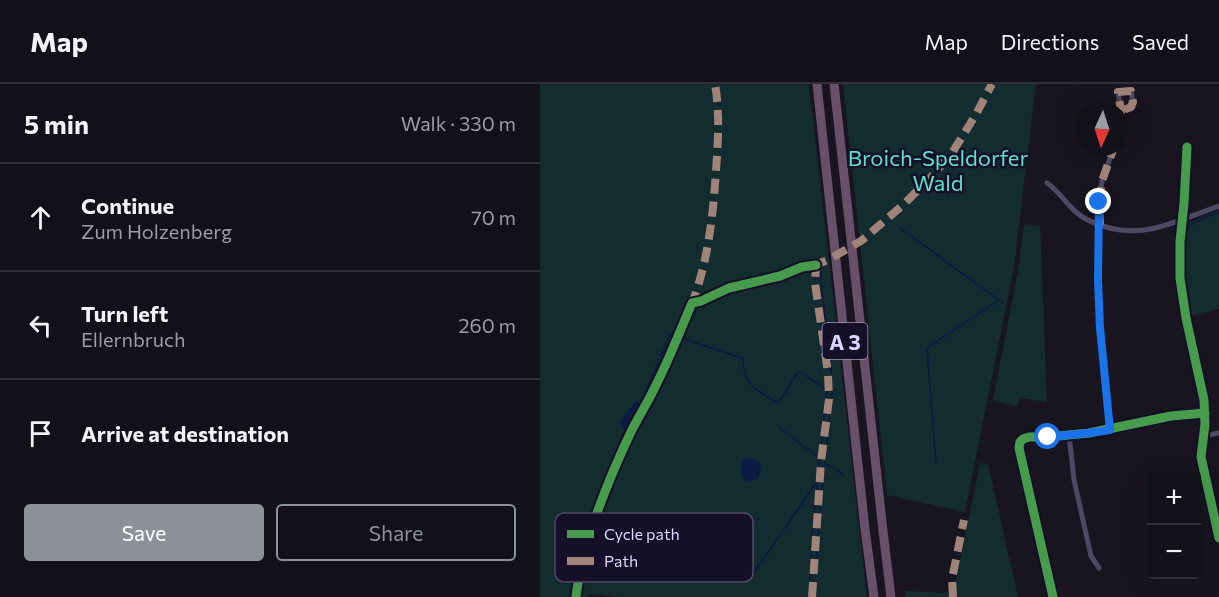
<!DOCTYPE html>
<meta charset="utf-8">
<style>
:root{--surface:#121019;--page:#1f1e26;--text:#f1f3f6;--muted:#9c9da2;--line:#313038;--accent:#8c9099}
body{margin:0;font-family:Commissioner,sans-serif;background:var(--page);color:var(--text)}
.controls{position:absolute;right:18px;bottom:18px;display:grid;overflow:hidden;border-radius:6px;box-shadow:0 6px 24px #0002}
.controls button{width:54px;height:54px;display:grid;place-items:center;padding:0;border:0;border-bottom:2px solid var(--line);background:var(--surface);color:var(--text);font:30px sans-serif}
.compass{position:absolute;left:535px;top:18px;width:54px;height:54px;border-radius:50%;background:var(--surface);box-shadow:0 6px 24px #0002;rotate:183deg}
.stop{position:absolute;width:18px;height:18px;margin:-14px;border:4px solid #1a73e8;border-radius:50%;background:#fff}
.stop.end{background:#1a73e8;border-color:#fff;box-shadow:0 2px 6px #0008}
.list{margin:0;padding:0;list-style:none}
h2{display:flex;justify-content:space-between;align-items:center;height:78px;margin:0;padding:0 24px;font-size:26px}
h2 small{font-size:20px;font-weight:400;color:var(--muted)}
.list li{display:grid;grid-template-columns:39px 1fr auto;gap:18px;align-items:center;box-sizing:border-box;height:108px;padding:0 24px;border-top:2px solid var(--line)}
.list b{display:block;font-size:22px;white-space:nowrap}
.list p{margin:0;font-size:20px;white-space:nowrap;color:var(--muted)}
.list em{font-size:20px;font-style:normal;color:var(--muted)}
.actions{display:flex;gap:12px;padding:18px 24px}
.actions a{flex:1;padding:14px 0;border:2px solid var(--accent);border-radius:6px;text-align:center;font-size:21px;color:var(--accent)}
.actions .main{background:var(--accent);color:#fff}
.icon{flex:none;width:33px;height:33px;fill:none;stroke:currentColor;stroke-width:2;stroke-linecap:round;stroke-linejoin:round}
.map{position:relative;flex:none;width:679px;height:513px;overflow:hidden}
header{display:flex;align-items:center;gap:36px;box-sizing:border-box;height:84px;padding:0 30px;background:var(--surface);border-bottom:2px solid var(--line)}
header strong{font-size:28px}
nav{display:flex;gap:33px;margin-inline-start:auto;font-size:21px}
main{display:flex}
aside{flex:1;background:var(--surface)}
.map>svg:first-child{display:block}
.green{fill:#132c2f}
.water{fill:#0b1a42}
.lines{fill:none;stroke-linecap:round;stroke-linejoin:round}
.stream{stroke:#0b1a42;stroke-width:1.5}
.street{stroke:#4d4962;stroke-width:5}
.highway{stroke:#675068;stroke-width:9}
.quiet{stroke:#a18479;stroke-width:8;stroke-dasharray:15 8;stroke-linecap:butt}
.cycleway-casing{stroke:#150f27;stroke-width:13}
.cycleway{stroke:#469c4c;stroke-width:9}
.route{stroke:#1a73e8;stroke-width:8}
.labels{text-anchor:middle;dominant-baseline:central;stroke-width:5;stroke-linejoin:round;paint-order:stroke}
.shield{fill:#150f27;stroke:#a19abe;stroke-width:1.5}
.shield-label{font-size:21px;font-weight:bold;fill:#ddd5ff}
.park-label{font-size:22px;fill:#5ee1cb;stroke:#150f27}
.key{fill:#150f27;stroke:#514a68;stroke-width:1.5}
.key-label{font-size:16px;fill:#ddd5ff}
</style>
<header>
<strong>Map</strong>
<nav><a>Map</a><a>Directions</a><a>Saved</a></nav>
</header>
<main>
<aside>
<h2>5 min<small>Walk · 330 m</small></h2>
<ul class="list">
<li><svg class="icon" aria-label="ahead" viewBox="0 0 24 24"><path d="M12 20V5M6 11l6-6 6 6"/></svg><div><b>Continue</b><p>Zum Holzenberg</p></div><em>70 m</em></li>
<li><svg class="icon" aria-label="left" viewBox="0 0 24 24"><path d="M17 20v-9H6M10 6l-5 5 5 5"/></svg><div><b>Turn left</b><p>Ellernbruch</p></div><em>260 m</em></li>
<li><svg class="icon" aria-label="arrive" viewBox="0 0 24 24"><path d="M6 21V4h12l-3 4 3 4H6"/></svg><div><b>Arrive at destination</b></div></li>
</ul>
<div class="actions"><a class="main">Save</a><a>Share</a></div>
</aside>
<div class="map">
<svg width="679" height="513" viewBox="0 0 679 513">
<rect width="100%" height="100%" fill="#181521"/>
<path class="green" d="M0,0h269l58,513h-247l-31,-3 -1,3h-48z
M303,0h193l-22,183 -49,245 -78,-17z
M679,126v99l-29,7 -5,-38v-53l21,-10z
M484,140l16,2 7,176 -28,-4 -1,9 -25,-7 26,-134z
M440,379l8,1 30,133h-62v-16z
M365,507l43,2 2,1v3h-46l2,-3z"/>
<path class="water" d="M96,317l4,3 -14,31 -6,-14z
M205,374l14,3 2,7 -3,12 -12,1c-7,-7 -6,-15 -1,-23z"/>
<g class="lines">
<path class="stream" d="M647,143l14,-8 18,-7
M360,144l103,75
M144,255l58,19 4,19 9,12 23,14 21,-32 28,19 -14,130 -4,77
M239,343l40,31
M86,351l24,-53 20,-48 6,2
M285,379l19,12
M396,380l-9,-116 72,-48
M103,486l110,4 63,-91
M276,489l3,-54 13,-125v-13l-12,-110"/>
<path class="street" d="M580,32l1,-5 -3,-19 13,-1 2,11 -2,5 -10,4
M647,63l-3,56 -4,39v36l6,40 18,82 1,24 -4,33 18,81
M507,99c12,8 19,21 30,30 8,7 19,11 29,14 42,12 74,-8 113,-21
M570,346l-10,-102 -1,-48v-78l3,-21 12,-34
M529,351l5,45 17,76 8,12
M663,352l16,-3
M513,513l-34,-149 1,-6 3,-3 6,-2h19l41,-4 82,-17 34,-3"/>
<path class="highway" d="M277,0l48,445 9,68
M294,0l49,447 8,66"/>
<path class="quiet" d="M580,32l1,-5 -3,-19 13,-1 2,11 -2,5 -10,4
M560,141l-1,-23 3,-21 12,-34
M272,182l16,-6 33,-19 42,-36 29,-29 20,-23 23,-37 17,-32
M151,222c17,-43 22,-90 25,-135 2,-29 4,-58 -1,-87
M272,513l9,-135 8,-63 -1,-26 -13,-90 1,-18
M413,513l-1,-18 12,-59"/>
<defs>
<path id="cycleway" d="M647,63l-3,56 -4,39v36l6,40 18,82 1,24 -4,33 18,81
M36,513c6,-52 31,-114 53,-161 8,-17 18,-32 26,-49 14,-27 25,-56 37,-84l9,-2 28,-13 51,-12 22,-9 14,-2
M513,513l-34,-149 1,-6 3,-3 6,-2h19l41,-4 82,-17 34,-3"/>
</defs>
<use href="#cycleway" class="cycleway-casing"/>
<use href="#cycleway" class="cycleway"/>
</g>
<g class="lines">
<path class="route" d="M508,353l41,-4 21,-3 -10,-102 -2,-48 1,-78"/>
</g>
<g class="labels">
<rect class="shield" x="282.5" y="239" width="45" height="36" rx="4.5"/>
<g class="shield-label">
<text x="305" y="257">A 3</text>
</g>
<g class="park-label">
<text x="398" y="73">Broich-Speldorfer<tspan x="398" dy="25">Wald</tspan></text>
</g>
</g>
<rect x="15" y="429" width="198" height="69" rx="9" class="key"/>
<rect x="27" y="446" width="27" height="8" fill="#469c4c"/>
<rect x="27" y="473" width="27" height="8" fill="#a18479"/>
<g class="key-label">
<text x="64" y="456">Cycle path</text>
<text x="64" y="483">Path</text>
</g>
</svg>
<div class="controls">
<button>+</button>
<button>−</button>
</div>
<svg class="compass" viewBox="-18 -18 36 36"><path d="M0-13l5 13h-10z" fill="#e53935"/><path d="M0 13l5-13h-10z" fill="#9c9da2"/></svg>
<div class="stop" style="left:508px;top:353px"></div>
<div class="stop end" style="left:559px;top:118px"></div>
</div>
</main>
